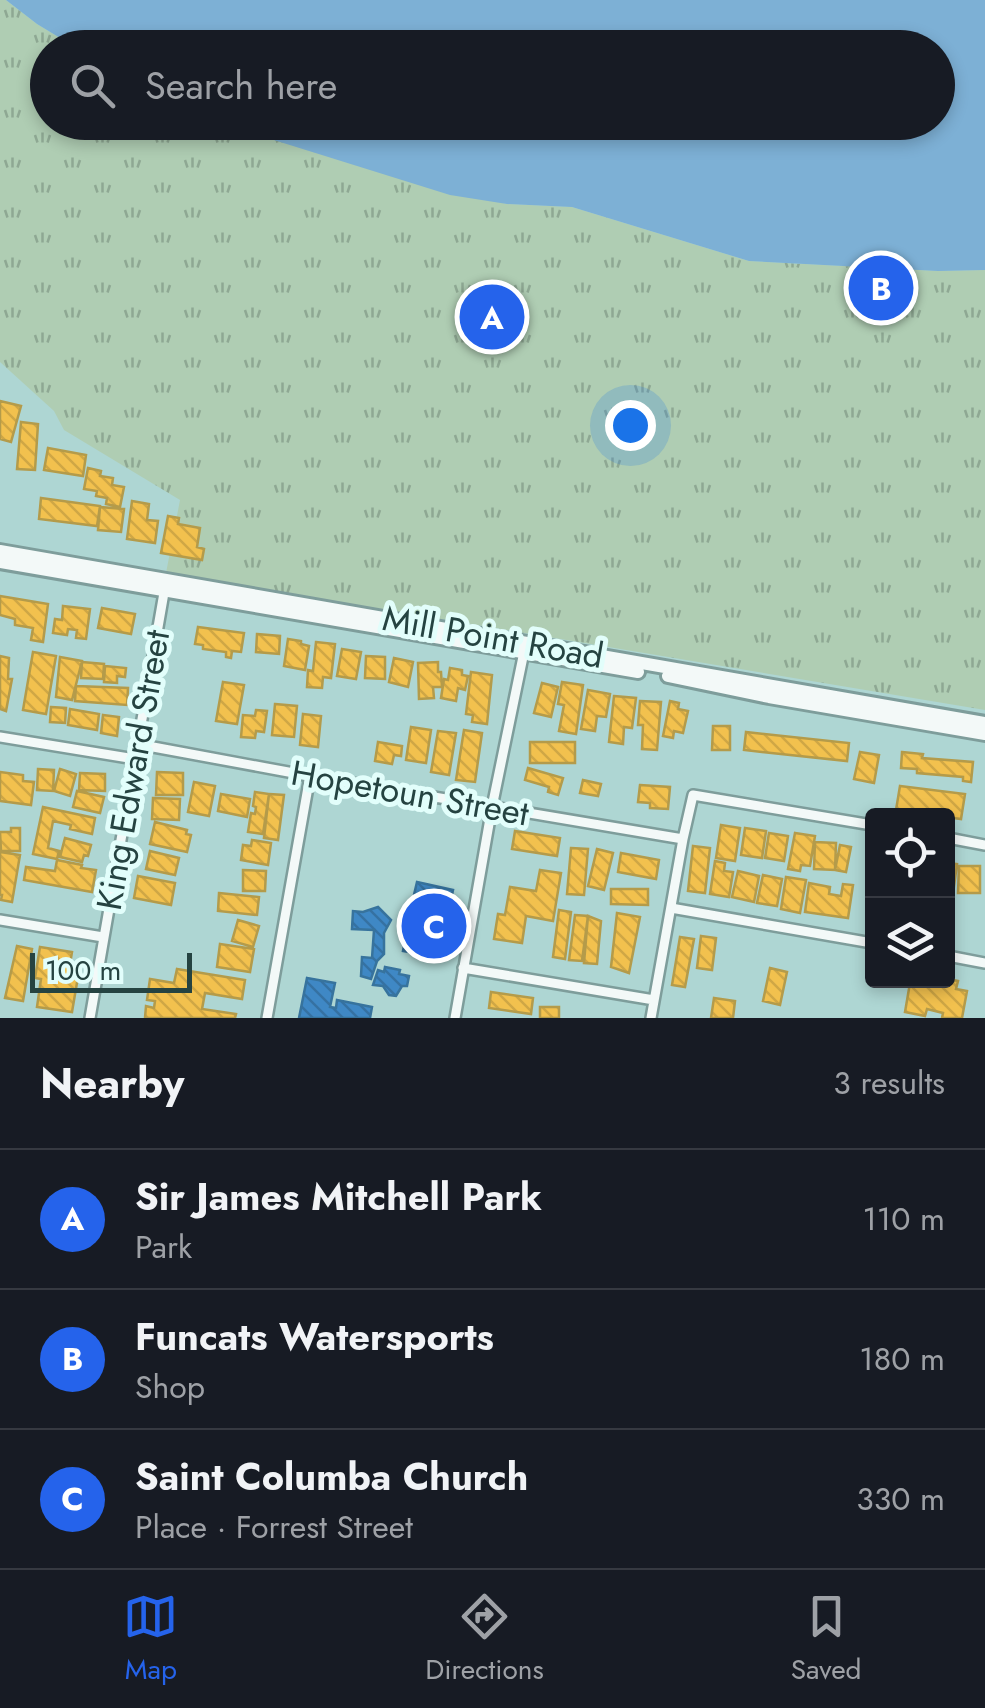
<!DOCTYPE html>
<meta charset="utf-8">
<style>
:root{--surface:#171b24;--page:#20242c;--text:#f1f3f6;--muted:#9ea1a6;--line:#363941;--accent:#2563eb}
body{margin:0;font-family:Jost,sans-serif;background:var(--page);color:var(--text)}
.controls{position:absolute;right:30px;bottom:30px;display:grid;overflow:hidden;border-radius:10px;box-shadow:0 5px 15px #0003}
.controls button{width:90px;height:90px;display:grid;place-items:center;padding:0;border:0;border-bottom:2px solid var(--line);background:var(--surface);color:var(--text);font:50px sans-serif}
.scale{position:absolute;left:30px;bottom:25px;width:162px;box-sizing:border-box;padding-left:10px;border:5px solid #254341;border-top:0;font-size:28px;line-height:35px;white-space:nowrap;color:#254341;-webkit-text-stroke:8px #e2fefb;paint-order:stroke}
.you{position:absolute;left:630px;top:425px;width:35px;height:35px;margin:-25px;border:8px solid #fff;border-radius:50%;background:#1a73e8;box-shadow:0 0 0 15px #1a73e833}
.badge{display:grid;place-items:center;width:65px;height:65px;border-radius:50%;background:var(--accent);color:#fff;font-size:32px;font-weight:700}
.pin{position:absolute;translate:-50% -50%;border:5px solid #fff;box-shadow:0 2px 10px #0006}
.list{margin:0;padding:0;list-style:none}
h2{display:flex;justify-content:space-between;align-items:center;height:130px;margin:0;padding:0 40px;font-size:42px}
h2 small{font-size:32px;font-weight:400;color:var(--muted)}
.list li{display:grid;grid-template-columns:65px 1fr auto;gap:30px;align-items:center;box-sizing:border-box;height:140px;padding:0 40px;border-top:2px solid var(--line)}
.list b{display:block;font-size:38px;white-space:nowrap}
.list p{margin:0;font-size:32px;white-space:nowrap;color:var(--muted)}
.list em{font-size:32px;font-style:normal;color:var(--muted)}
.icon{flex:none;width:55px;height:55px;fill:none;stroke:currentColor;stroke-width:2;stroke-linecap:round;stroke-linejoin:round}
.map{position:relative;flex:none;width:985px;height:1018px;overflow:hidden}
.search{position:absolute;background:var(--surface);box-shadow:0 5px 15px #0003;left:30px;right:30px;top:30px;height:110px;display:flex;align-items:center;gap:25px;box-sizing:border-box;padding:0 35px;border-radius:55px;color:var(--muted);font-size:38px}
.sheet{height:550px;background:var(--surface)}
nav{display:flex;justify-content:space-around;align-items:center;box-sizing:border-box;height:140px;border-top:2px solid var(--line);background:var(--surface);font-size:28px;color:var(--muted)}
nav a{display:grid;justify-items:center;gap:5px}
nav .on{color:var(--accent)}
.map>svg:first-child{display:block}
.park{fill:url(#park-tufts)}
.water{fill:#7db0d5}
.homes{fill:url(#homes-back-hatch);stroke:#b49b4a;stroke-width:2.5}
.schools{fill:url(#schools-back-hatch);stroke:#37739d;stroke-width:2.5}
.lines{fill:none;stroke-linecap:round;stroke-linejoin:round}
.minor-casing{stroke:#7e9d9b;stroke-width:14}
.secondary-casing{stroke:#7e9d9b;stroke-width:18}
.minor{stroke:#f3f9f8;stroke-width:9}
.secondary{stroke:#f3f9f8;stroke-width:12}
.labels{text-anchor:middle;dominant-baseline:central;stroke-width:10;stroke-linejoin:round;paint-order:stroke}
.street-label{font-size:35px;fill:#254341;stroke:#e2fefb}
</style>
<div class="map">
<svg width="985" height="1018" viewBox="0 0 985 1018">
<defs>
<pattern id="park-tufts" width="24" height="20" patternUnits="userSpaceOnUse" patternTransform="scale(2.5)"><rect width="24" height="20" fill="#afcdb3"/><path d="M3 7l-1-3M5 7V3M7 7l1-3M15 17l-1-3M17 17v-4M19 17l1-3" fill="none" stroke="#8ea893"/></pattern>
<pattern id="homes-back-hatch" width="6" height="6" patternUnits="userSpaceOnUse" patternTransform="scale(2.5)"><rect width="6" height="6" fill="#f2c14e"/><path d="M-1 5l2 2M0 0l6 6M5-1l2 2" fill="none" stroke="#cfa745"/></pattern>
<pattern id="schools-back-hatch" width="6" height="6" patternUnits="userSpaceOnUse" patternTransform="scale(2.5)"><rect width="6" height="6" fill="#3f88c5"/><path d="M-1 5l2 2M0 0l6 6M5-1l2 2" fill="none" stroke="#3571a2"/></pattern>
</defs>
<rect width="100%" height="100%" fill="#aed6d3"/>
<path class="park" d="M0,0h6l31,24 38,23 -27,1v74l182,1 31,13 246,68 65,3 177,54 189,10 47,-1v440l-819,-137 14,-73 -116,-70 -10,-19 -54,-49z"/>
<path class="water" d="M6,0h979v270l-47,1 -189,-10 -177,-54 -65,-3 -57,-9 -189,-59 -31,-13 708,-1v-74l-863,-1 -38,-23z"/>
<path class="homes" d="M0,401l21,5 -10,36 -11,-3z
M21,422l17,2 -3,46 -18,-1z
M48,448l38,7 -3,21 -39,-6z
M88,468l13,3 -1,5 13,2 -1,7 12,2 -4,20 -14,-3 1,-6 -11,-2 1,-5 -13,-2z
M41,498l59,8 -3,20 -58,-7z
M132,501l17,3 -2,16 11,1 -3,22 -28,-4z
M100,507l24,2 -3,23 -23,-2z
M168,516l11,2 -1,6 22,4 -3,19 7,2 -2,11 -41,-7z
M0,596l48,8 -5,38 -12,-2 2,-12 -18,-3v-6l-15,-4z
M63,606l27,3 -4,30 -10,-1 1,-8 -9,-1 -1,6 -14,-2 2,-14 7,1z
M102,608l33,6 -4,20 -33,-6z
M198,627l46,6 -3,19 -9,-1 -1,7 -5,-1v-5l-23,-3v-4l-8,-1z
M257,634l23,2 -1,18 -23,-2z
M288,639l13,2v3l8,2 -4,24 -21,-4z
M316,642l19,2 -4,34 -8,-1 -1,11 -15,-1 1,-17 5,1z
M342,649l19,3 -5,27 -19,-3z
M33,652l23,4 -10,58 -23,-4z
M0,656l9,2 -1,21h4l-6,32 -6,-2z
M366,656l19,1v22l-20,-1z
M60,657l22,4 -10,39 -16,-3z
M394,658l19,4 -5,25 -19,-5z
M82,662l22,2 -1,15 -22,-1z
M438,662v10h3l1,15h-9l1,11 -15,1 -1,-36z
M105,666l21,2 -1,9 -8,-1v7l-13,-1z
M450,668l12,2v5l6,1 -3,14 -7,-2 -2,13 -15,-3 3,-19 4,1z
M471,672l21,3 -5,49 -15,-2 1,-7 -7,-1z
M223,682l21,3 -7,39 -21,-3z
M562,682l21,3 -7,49 -17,-3 5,-26 -6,-1z
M542,683l16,4 -7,30 -17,-4z
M76,686l52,2 -1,17 -52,-4z
M588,690l22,4 -4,23 -9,-1 -2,15 -14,-2z
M614,696l22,2 -4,30 -8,-1 -1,17 -14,-2z
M640,701l21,1 -4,48 -15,-1 1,-24h-5z
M670,701l9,2 -1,6 10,2 -5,22 -9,-2 -1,7 -10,-2z
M275,704l22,2 -3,31 -22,-2z
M51,707l15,1 -1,15 -15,-1z
M70,709l29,5 -2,16 -29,-5z
M256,710l11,1 -3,21 -8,-1 -1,7 -14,-1 2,-22 12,1z
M303,714l18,2 -3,31 -18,-2z
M103,715l16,2 -2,19 -16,-3z
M713,726h17v24h-18z
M411,727l20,3 -5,33 -20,-3z
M464,730l18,3 -7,49 -19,-2z
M438,731l18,2 -7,42 -18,-3z
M746,732l103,11 -2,18 -103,-11z
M378,742l24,4 -1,10 -7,-1 -2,9 -17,-3z
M530,742h45v21h-45z
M860,752l19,3 -5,28 -20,-4z
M902,752l21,2 -1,4 51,4 -2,20 -8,-1v-4l-46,-4v-4l-16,-1z
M528,768l35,10 -5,17 -10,-3 1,-5 -24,-7z
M38,769l16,1 -1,21 -16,-1z
M60,769l16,5 -6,22 -16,-5z
M0,772l23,3v6l11,1 -3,23 -31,-4z
M157,772l26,1v22h-27z
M80,773l25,1v17l-26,-1z
M583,780l18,4 -3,12 -18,-3z
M194,782l21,4 -6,30 -21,-4z
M640,785l30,2 -2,22 -18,-1v-5l-12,-1z
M900,786l65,8 -4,25 -65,-9z
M77,791l27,6 -4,16 -27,-6z
M255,792l14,2 -6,40 -15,-2 3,-19 4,1 1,-7 -3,-1z
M221,794l29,5 -3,18 -29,-6z
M269,794l15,1 -6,45 -14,-2z
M153,798l27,1 -1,21 -27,-1z
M43,807l52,11 -3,16 -22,-5 1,-4 -18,-4 -5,27 11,3 -2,8 -24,-5z
M155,822l32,8 -1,4 5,1 -4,17 -37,-8z
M721,825l19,3 -5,33 -19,-3z
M11,828h9v23h-19l-1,-19h11z
M745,828l21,3 -4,27 -21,-3z
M515,831l45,7 -3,18 -45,-7z
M769,833l19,3 -4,25 -19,-3z
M795,833l20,3 -5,30 -9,-1 -1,6 -12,-2z
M65,838l26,7 -3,11 -4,-1 -2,7 -22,-5z
M252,840l19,3 -3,22 -27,-5 2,-15 8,1z
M815,842l21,1 -1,27 -21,-1z
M840,845l11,2 -5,25 -11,-2z
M693,846l17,2 -5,45 -17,-2z
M571,848l17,1 -4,46 -17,-1z
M597,849l16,4 -9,37 -16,-4z
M150,851l29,7 -4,17 -29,-6z
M0,852l20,3 -8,47 -11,-2 1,-5h-2z
M621,853l38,7 -3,19 -38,-7z
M57,860l25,5 -1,3 15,2 -4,22 -68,-12 2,-13 29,4z
M715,861l10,2 -1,8 9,1 -4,25 -19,-3z
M948,863l9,1 -5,37 -4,-1z
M959,866h21v27h-22z
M243,870l23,1 -1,20h-22z
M540,870l21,3 -8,48 -27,-5 -4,27 -28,-4 4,-25 7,1 5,-28 26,4z
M738,871l21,5 -5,26 -22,-5z
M763,875l19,4 -5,27 -20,-3z
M138,876l37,7 -4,22 -37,-7z
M786,877l20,3 -6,33 -19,-4z
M809,883l21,4 -1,7 12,2 2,-12 10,1 -5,33 -43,-6z
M611,889h37v16l-37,-1z
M219,893l40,4 -2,18 -39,-4z
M559,910l12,2 -6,47 -12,-2z
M617,913l23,4 -11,56 -18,-6z
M575,915l13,1 -6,45 -13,-1z
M588,916l13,5 -4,43 -13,-1z
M238,920l21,6 -6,21 -21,-6z
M701,936l15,2 -4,32 -15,-2z
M680,937l14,2 -9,48 -13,-2z
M220,944l34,5 -4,23 -33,-5z
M17,946l15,3 -9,52 -18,-3z
M40,947l32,5 -2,12 10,1 -8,47 -35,-5 4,-28 -6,-1z
M770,968l17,4 -7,33 -17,-4z
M177,969l68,11 -3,19 -37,-6 -3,16 34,5 -1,4h-90l1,-12 8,2 1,-7 -8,-1 3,-21 24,4z
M948,979l10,2 -2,8 11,2 -5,27h-20l1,-5 -16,-4 -2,7 -20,-4 5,-29 14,2 1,-4z
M491,992l42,6 -2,16 -42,-6z
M714,998l21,3 -2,17h-22z
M540,1007h19v11h-19z"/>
<path class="schools" d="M417,882l36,8 -13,60h-3l-2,7 -5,3h-5l-6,-13 9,-45 -15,-3z
M378,907l13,13 -7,13v21l-7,7 -6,18 -10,-3 1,-19 10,1 2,-28 -22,-1 1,-18 10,1z
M406,936l11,2 -2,15 -12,-2z
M385,967l15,3 -1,4 10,2 -2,10h-5l-6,10 -7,-1 -6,-9 -10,-1 5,-15 6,2z
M307,978l28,5 -5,24 6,1 1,-8 35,7 -2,11h-71z"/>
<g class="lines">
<defs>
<path id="minor" d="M0,737l135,22
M137,744l173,32 373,63
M948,838l37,7
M671,908l201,35
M0,920l103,17
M948,956l37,7
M463,968l191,32
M90,1018l75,-431
M267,1018l43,-242
M455,1018l37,-211 33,-160
M651,1018l32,-179 10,-44 179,30"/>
<path id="secondary" d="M0,551l985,172
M0,562l638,110
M668,676l101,21 216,37"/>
</defs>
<use href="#minor" class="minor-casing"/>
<use href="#secondary" class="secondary-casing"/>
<use href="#minor" class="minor"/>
<use href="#secondary" class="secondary"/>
</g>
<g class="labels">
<g class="street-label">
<text transform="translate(493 637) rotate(10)">Mill Point Road</text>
<text transform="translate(133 770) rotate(-80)">King Edward Street</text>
<text transform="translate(410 793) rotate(10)">Hopetoun Street</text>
</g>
</g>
</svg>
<div class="controls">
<button><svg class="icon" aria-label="locate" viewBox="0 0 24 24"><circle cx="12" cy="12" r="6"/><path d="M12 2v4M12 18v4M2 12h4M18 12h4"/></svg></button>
<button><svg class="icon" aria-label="layers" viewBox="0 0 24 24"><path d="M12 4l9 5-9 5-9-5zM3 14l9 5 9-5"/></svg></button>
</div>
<div class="scale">100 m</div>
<div class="you"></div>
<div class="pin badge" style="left:492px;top:317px">A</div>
<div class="pin badge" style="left:881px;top:288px">B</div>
<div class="pin badge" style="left:434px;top:926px">C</div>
<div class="search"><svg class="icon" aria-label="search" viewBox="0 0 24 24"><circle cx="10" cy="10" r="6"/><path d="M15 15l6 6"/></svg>Search here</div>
</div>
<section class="sheet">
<h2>Nearby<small>3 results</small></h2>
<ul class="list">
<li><span class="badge">A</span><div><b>Sir James Mitchell Park</b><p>Park</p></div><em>110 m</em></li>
<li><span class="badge">B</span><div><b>Funcats Watersports</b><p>Shop</p></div><em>180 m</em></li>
<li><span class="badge">C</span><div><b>Saint Columba Church</b><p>Place · Forrest Street</p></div><em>330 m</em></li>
</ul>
</section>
<nav>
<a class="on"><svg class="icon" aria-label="map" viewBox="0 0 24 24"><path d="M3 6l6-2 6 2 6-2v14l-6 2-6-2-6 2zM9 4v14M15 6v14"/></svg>Map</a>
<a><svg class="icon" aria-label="directions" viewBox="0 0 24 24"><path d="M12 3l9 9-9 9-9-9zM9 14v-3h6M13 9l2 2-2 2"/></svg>Directions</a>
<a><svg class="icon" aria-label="saved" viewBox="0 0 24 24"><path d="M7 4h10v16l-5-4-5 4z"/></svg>Saved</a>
</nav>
